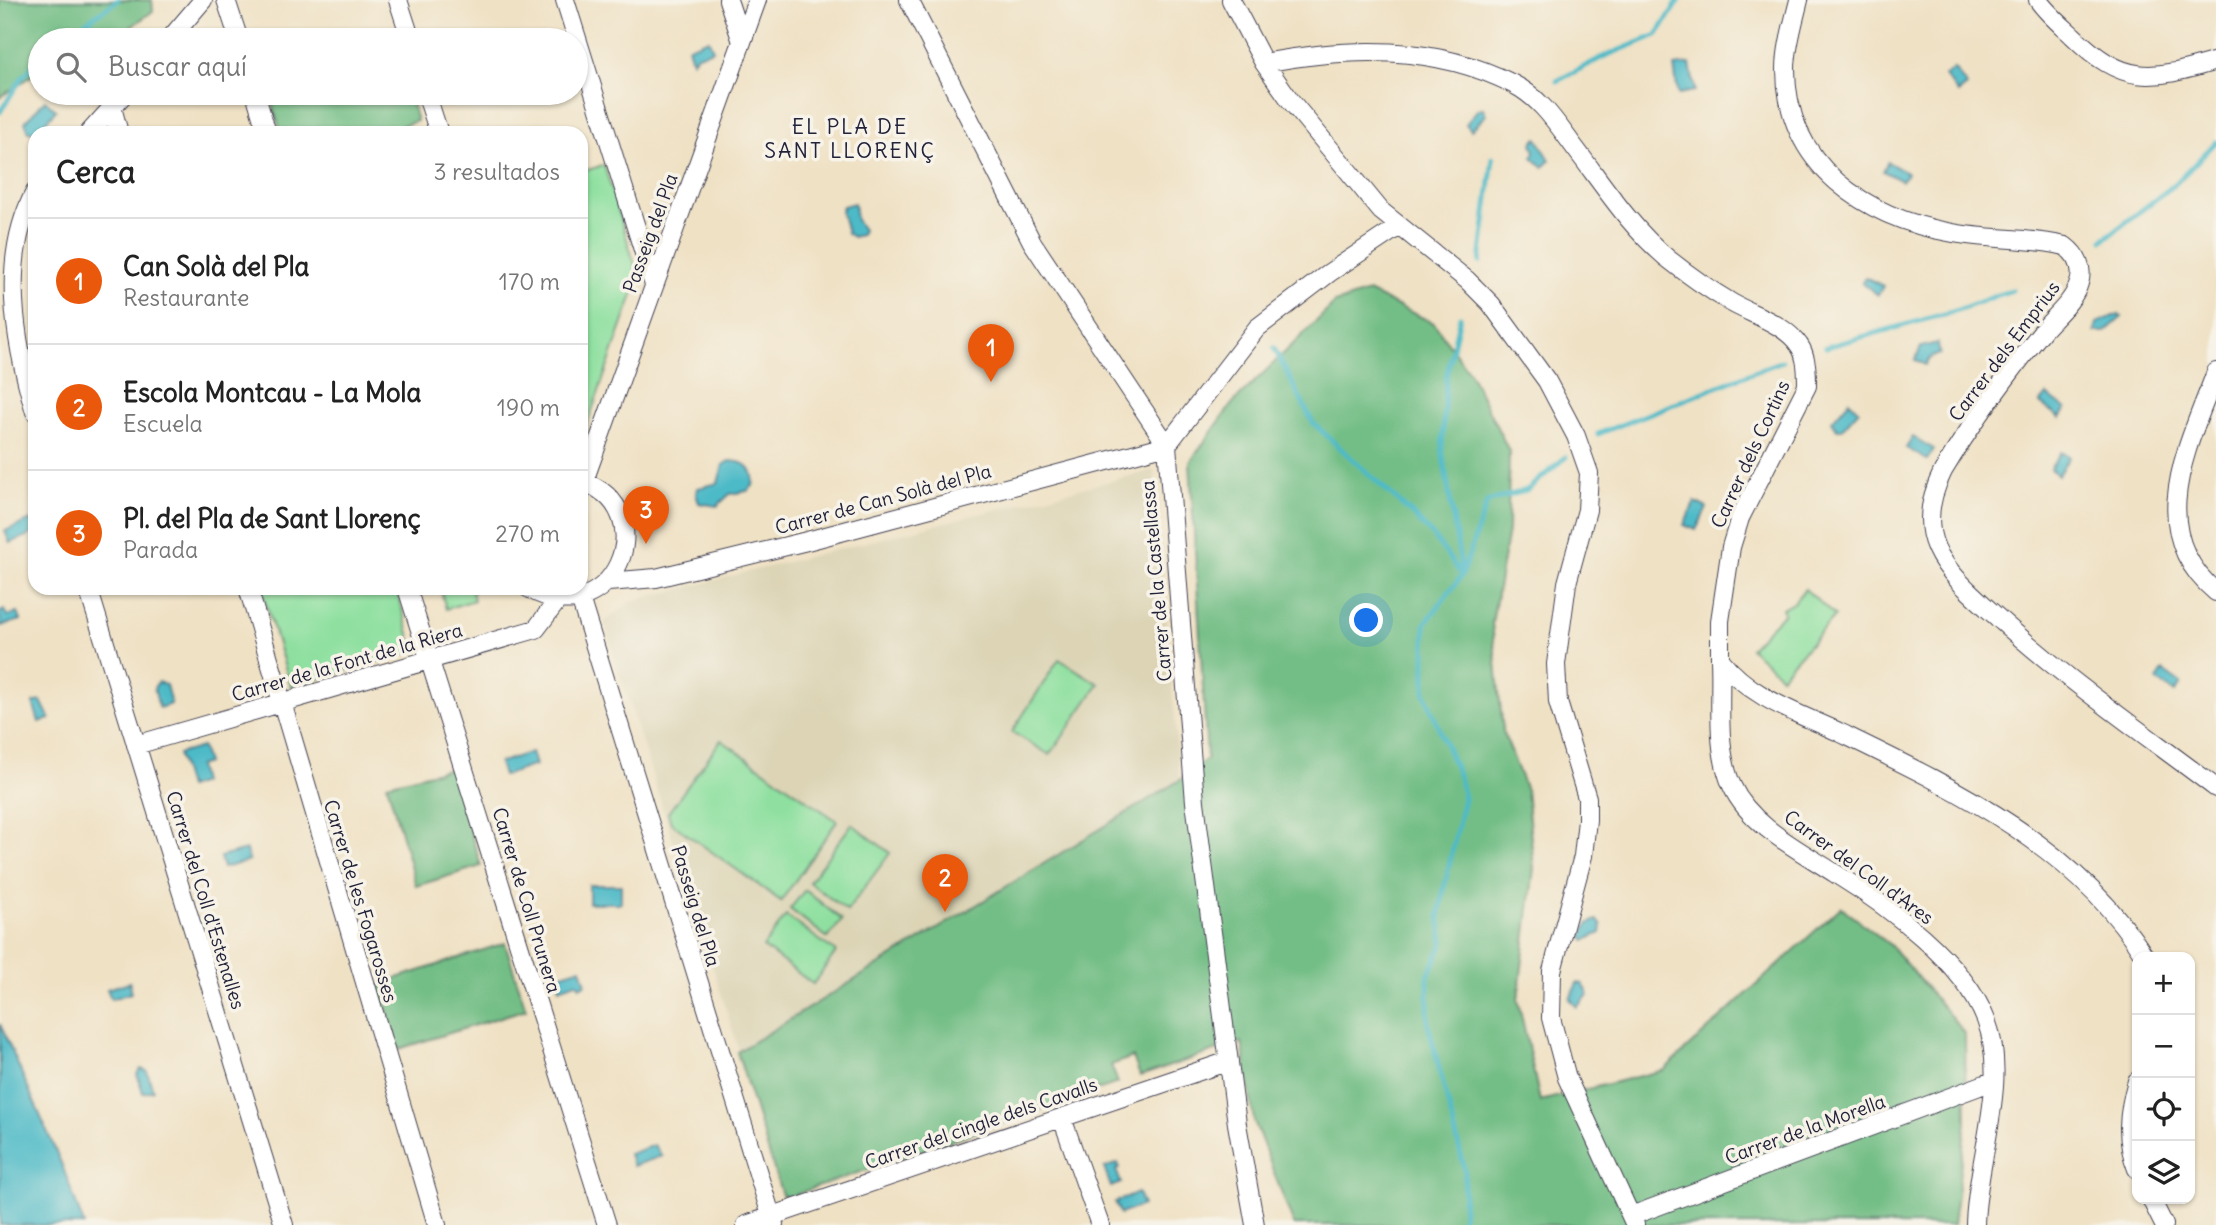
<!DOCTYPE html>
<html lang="es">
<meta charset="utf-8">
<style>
:root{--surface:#fff;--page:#f2f2f2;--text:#222;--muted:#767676;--line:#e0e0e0;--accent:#ea580c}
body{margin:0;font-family:Delius,sans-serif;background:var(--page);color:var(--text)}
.controls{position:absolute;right:21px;bottom:21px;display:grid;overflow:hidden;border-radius:14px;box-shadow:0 2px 5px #0004}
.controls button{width:63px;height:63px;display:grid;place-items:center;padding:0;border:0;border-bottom:2px solid var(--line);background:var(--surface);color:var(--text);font:35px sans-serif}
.you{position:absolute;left:1367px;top:621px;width:24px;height:24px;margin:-18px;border:5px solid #fff;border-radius:50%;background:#1a73e8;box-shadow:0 0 0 10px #1a73e833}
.badge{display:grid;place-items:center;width:46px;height:46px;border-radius:50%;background:var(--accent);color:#fff;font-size:23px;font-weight:700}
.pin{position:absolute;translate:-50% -58px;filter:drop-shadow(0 2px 4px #0008)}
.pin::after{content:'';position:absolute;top:37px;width:24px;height:21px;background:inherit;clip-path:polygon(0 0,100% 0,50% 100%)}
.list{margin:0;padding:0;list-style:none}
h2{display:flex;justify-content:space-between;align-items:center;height:91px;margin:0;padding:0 28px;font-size:30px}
h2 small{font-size:23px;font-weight:400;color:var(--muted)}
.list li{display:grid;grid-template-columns:46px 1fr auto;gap:21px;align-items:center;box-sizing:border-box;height:126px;padding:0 28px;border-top:2px solid var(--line)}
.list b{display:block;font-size:26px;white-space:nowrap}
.list p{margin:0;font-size:23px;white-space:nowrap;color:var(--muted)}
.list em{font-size:23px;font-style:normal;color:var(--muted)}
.icon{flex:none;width:38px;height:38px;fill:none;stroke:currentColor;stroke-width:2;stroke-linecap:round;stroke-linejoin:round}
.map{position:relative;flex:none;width:2216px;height:1225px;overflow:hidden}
.search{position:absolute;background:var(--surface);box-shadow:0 2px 5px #0004;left:28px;top:28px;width:560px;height:77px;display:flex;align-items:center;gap:18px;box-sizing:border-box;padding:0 24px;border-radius:38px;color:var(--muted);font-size:26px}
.panel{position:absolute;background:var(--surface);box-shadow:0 2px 5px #0004;left:28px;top:126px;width:560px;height:469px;border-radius:21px}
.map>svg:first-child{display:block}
.built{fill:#dcd4b5}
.green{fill:#8fe0a0;stroke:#58816e;stroke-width:2}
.forest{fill:#73be86;stroke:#4a7060;stroke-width:2}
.water{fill:#4dbac7;stroke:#386e81;stroke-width:2}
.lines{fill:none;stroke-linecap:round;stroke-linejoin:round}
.stream{stroke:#4dbac7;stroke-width:5}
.minor-casing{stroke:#413f50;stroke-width:20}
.minor{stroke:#fff;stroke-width:18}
.labels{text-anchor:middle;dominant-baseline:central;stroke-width:7;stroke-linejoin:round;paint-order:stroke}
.street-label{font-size:19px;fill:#22223b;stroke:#f7f3e8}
.neighbourhood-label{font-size:21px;letter-spacing:2px;fill:#22223b;stroke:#f7f3e8}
</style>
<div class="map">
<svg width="2216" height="1225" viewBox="0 0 2216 1225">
<rect width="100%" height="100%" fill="#f7f3e8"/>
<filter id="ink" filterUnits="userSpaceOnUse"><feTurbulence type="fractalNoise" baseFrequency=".0143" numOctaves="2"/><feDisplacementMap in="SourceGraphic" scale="14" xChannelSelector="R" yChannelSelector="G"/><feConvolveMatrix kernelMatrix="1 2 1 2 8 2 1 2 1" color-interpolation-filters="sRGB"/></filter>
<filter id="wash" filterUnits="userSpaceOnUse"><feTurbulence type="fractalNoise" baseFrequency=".00686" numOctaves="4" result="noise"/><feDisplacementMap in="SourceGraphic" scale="28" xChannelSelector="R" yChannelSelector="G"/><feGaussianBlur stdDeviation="1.57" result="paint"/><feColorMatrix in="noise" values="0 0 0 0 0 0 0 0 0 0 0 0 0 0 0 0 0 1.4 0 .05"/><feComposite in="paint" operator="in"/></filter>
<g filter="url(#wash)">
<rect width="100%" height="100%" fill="#efe1c4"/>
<path class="built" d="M1154,470l26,310 32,269 -72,27 -7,-19 -22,8 7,18 -333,114 -181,-575 28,-21z"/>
<path class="green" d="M604,165l35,113 -58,164v-270z
M261,588h135l18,63 -123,36z
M440,588h31l3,12 -28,9z
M1805,589l30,27 -54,60 -31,-28 34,-35 -2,-4 12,-7z
M1059,659l40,25 -49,71 -38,-23z
M721,740l116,81 -56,80 -110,-78 -3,-10z
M852,824l38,29 -43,58 -38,-29z
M805,890l37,30 -14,18 -38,-29z
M786,916l50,36 -23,32 -50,-37z"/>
<path class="forest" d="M0,0h152l1,11 -40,29h-73v30l-40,27z
M269,93h140l8,28 -39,12h-97z
M1368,292l66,31 37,52 38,76 -1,80 -16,92 11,108 23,59 8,78 -16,132 22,101 124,-31 177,-163 49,38 75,88 1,90 -13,102h-659l-40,-104 -12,-79 -102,34 -7,-19 -22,8 7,18 -330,114 -6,-2 -45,-143 443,-272 27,-21 -17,-297 42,-58 103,-101z
M451,768l30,98 -65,20 -29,-102z
M505,943l21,66 -127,40 -20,-65z"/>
<path class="water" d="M709,39l4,11 -16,5 -5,6 -4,-14z
M1690,64l5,27 -17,3 -4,-28z
M1954,69l13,17 -9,7 -13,-17z
M45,100l11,10 -19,22h-8l-4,-10z
M1483,108l3,7 -15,15 -5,-6 12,-15z
M1537,138l13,22 -7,7 -11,-10 3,-5 -3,-9z
M1888,162l19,11 -5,8 -19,-10z
M854,203l2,17 7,10 -2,5 -8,2 -6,-4 -6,-22 2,-5z
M1865,277l18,9 -5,9 -16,-12z
M2119,314l3,3 -17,15h-10l2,-9z
M1937,343l3,11 -10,4 -5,7 -10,-5 6,-13z
M2047,395l19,14 -6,9 -20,-15z
M1849,401l10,9 -17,19h-5l-5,-8z
M1913,437l21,12 -7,11 -21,-12z
M2061,452l8,5 -11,18 -8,-6z
M729,461c16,0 27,8 24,25l-6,5 -17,3 -13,12 -18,-3 -3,-9 2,-6 20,-5 5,-18z
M1695,502l12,6 -11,22 -12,-5z
M31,520l4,13 -25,10 -5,-12z
M4,610l3,6 11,-3 3,7 -20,6 -1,-14z
M2163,671l18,13 -6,9 -18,-13z
M158,682l8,3 5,19 -12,4 -5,-20z
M41,701l9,18 -11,3 -6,-19z
M202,747l5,16 -9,3 4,17 -14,5 -10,-34z
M531,752l4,13 -32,11 -4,-13z
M246,850l3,11 -26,7 -3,-11z
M589,885h32v18h-32z
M1597,920l5,5 -1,8 -16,7 -3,-5 6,-11z
M581,968l5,16 -6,2 -4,-4 -16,6 -4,-12z
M130,982l1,11 -20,6 -4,-10z
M1577,983l6,1 6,10 -12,13 -7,-8z
M0,1024l62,141 22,60h-84z
M141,1069l6,2 6,19 -10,3 -6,-19z
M654,1145l8,11 -29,10 -4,-12z
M1118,1163l2,5 -4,2 5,13 -10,4 -7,-19z
M1138,1193l5,12 -23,9 -5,-12z"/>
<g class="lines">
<path class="stream" d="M60,40l58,-40
M1557,81l48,-25 52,-21 22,-35
M0,112l21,-33 19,-21
M2103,240l71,-55 42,-43
M1480,262l13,-104
M1460,317l-14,60 -4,73 20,123
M1826,347l126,-35 60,-22
M1274,348l39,75 98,90 22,23 29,39 -37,49v70l34,83 5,21 -21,95 -4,24 4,26 -15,33v48l37,147 -3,54
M1598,434l184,-73
M1463,572l24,-70 40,-12 39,-33"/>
</g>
</g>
<g filter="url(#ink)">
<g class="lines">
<defs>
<path id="minor" d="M226,0l13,40
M398,0l13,40
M565,0l89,285
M728,0l14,42
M909,0l123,242 135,203 28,357 42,322 18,101
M1231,0l33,63 26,37 91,111 86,69 24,24 56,77 29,55 13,37 -2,37 -20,73 -11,81 2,38 29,96v22l-4,36 -31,115 -1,47 16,60 68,147
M1799,0c-5,21 -13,47 -13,69 0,97 80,149 167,164 37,7 76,4 112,13 12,9 19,22 14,37 -5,18 -24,33 -36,47 -35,44 -71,92 -100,141 -12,24 -18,52 -7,77 12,27 39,49 60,68 69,63 146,116 220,172
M2038,0c9,13 22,24 34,35 51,50 78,46 144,26
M169,40l34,-40
M1264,63c84,-16 171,-19 249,21 28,14 44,40 62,64 29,38 55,79 92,110 20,16 43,32 65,45 21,12 53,21 67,42 8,11 8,28 8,41l-67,132 -9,29 -11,74v38c30,39 78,54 121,74 113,55 236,113 304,224
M255,93l12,40
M426,93l13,40
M112,107l7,26
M89,133l36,-40
M35,192c-35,65 -21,148 0,220
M2216,372c-27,73 -74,158 0,220
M584,481l173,-481
M608,582l48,-4 151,-37 360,-96 90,-117 72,-55 69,-46
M88,588l196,637
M248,588l189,637
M407,588l200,637
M528,588c83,50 140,-78 53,-107
M580,598l194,627
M1720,659c2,40 -5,90 12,127 18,40 69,65 104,88 52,32 128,88 150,146 24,61 -10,141 -11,205
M136,745l400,-116 22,-29
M2137,1081c-9,31 -12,58 0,88
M1062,1118l38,107
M2151,1199l13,26
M1631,1216l362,-135
M746,1225l483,-164"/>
</defs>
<use href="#minor" class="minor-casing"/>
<use href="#minor" class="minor"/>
</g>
</g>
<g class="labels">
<g class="street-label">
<text transform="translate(650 233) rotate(-70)">Passeig del Pla</text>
<text transform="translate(2004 351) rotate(-53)">Carrer dels Emprius</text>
<text transform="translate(1750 454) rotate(-65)">Carrer dels Cortins</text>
<text transform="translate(883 499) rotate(-15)">Carrer de Can Solà del Pla</text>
<text transform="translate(1156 581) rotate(-95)">Carrer de la Castellassa</text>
<text transform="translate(347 662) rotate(-16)">Carrer de la Font de la Riera</text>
<text transform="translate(1859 867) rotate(36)">Carrer del Coll d'Ares</text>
<text transform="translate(206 900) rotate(73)">Carrer del Coll d'Estenalles</text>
<text transform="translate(527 900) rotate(73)">Carrer de Coll Prunera</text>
<text transform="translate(361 901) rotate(73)">Carrer de les Fogarosses</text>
<text transform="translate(696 906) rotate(73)">Passeig del Pla</text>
<text transform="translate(981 1123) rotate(-19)">Carrer del cingle dels Cavalls</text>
<text transform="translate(1805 1129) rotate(-20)">Carrer de la Morella</text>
</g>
<g class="neighbourhood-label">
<text x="850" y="126">EL PLA DE<tspan x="850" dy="24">SANT LLORENÇ</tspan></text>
</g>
</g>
</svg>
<div class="controls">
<button>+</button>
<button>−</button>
<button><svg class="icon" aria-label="locate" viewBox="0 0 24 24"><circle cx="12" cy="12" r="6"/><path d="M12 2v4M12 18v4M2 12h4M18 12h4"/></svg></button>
<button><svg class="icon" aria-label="layers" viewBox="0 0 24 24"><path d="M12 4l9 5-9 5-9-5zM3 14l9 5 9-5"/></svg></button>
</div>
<div class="you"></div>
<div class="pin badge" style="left:991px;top:382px">1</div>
<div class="pin badge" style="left:945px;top:912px">2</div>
<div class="pin badge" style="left:646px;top:544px">3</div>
<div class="search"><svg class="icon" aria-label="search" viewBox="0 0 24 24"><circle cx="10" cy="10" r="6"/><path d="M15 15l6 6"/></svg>Buscar aquí</div>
<section class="panel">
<h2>Cerca<small>3 resultados</small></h2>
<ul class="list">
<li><span class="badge">1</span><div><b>Can Solà del Pla</b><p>Restaurante</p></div><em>170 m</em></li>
<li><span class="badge">2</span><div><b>Escola Montcau - La Mola</b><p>Escuela</p></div><em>190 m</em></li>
<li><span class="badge">3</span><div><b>Pl. del Pla de Sant Llorenç</b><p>Parada</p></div><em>270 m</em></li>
</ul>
</section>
</div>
